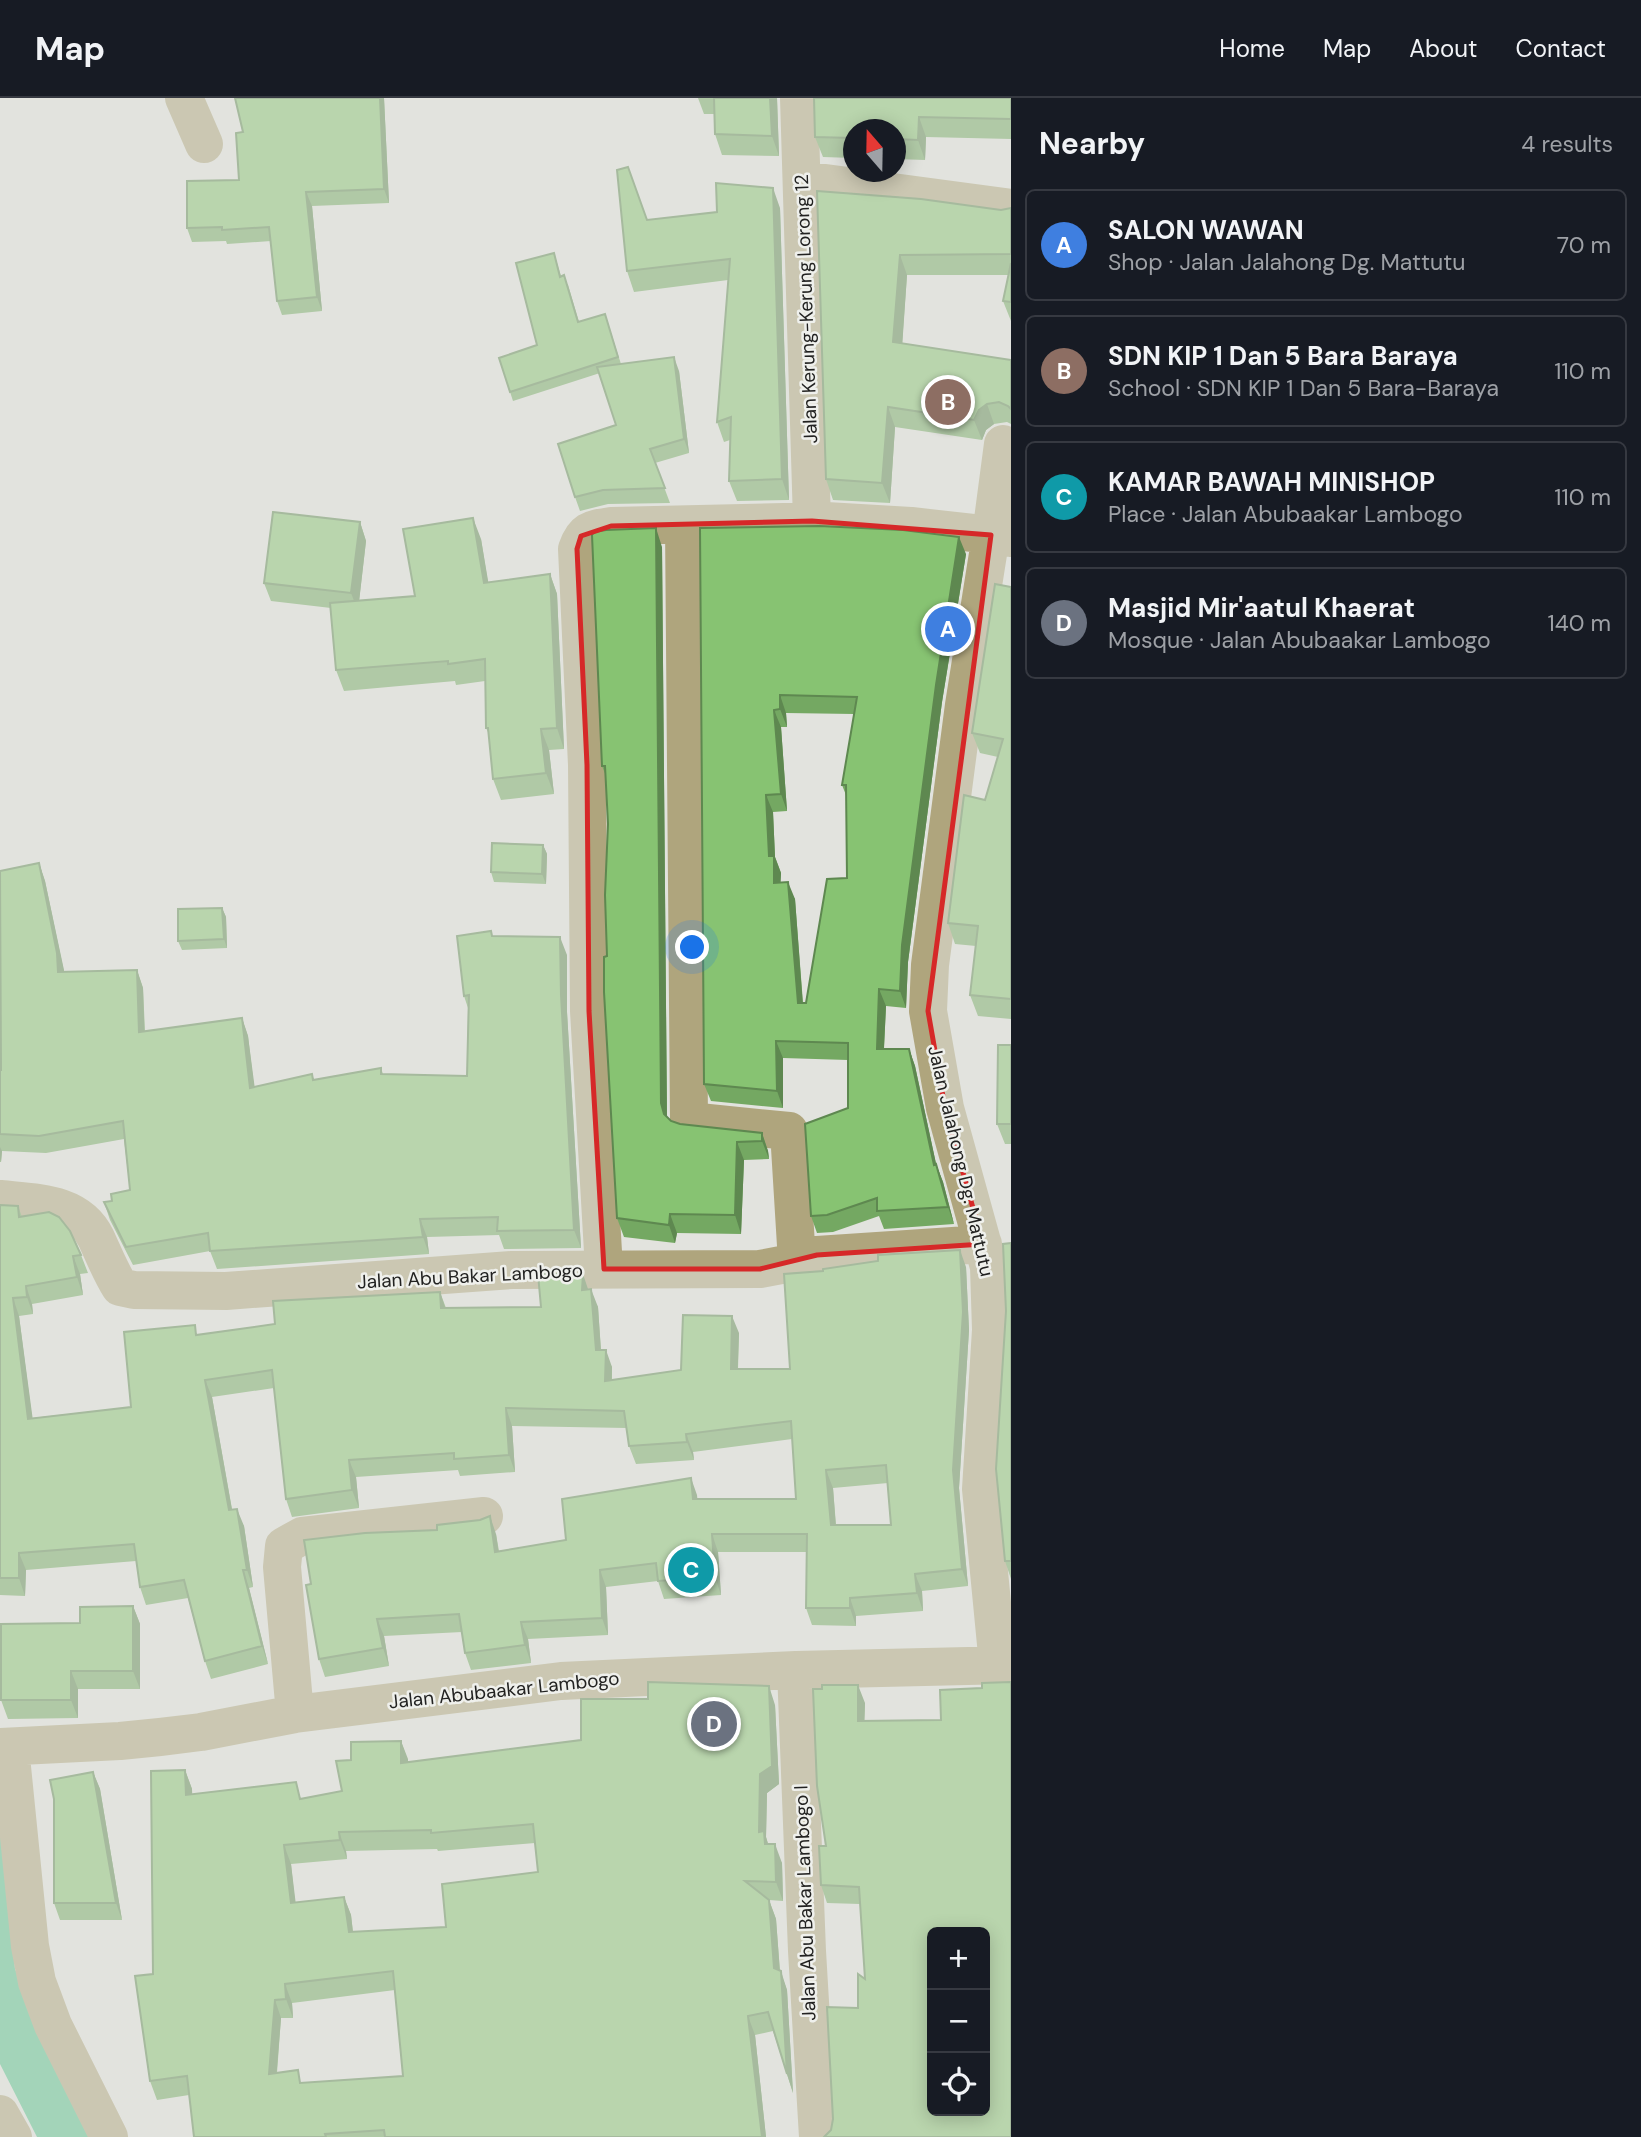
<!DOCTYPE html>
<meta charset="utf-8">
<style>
:root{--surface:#171b24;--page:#20242c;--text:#f1f3f6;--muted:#9ea1a6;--line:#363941;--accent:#3b7b8f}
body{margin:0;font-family:"DM Sans",sans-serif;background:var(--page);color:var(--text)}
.controls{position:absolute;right:21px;bottom:21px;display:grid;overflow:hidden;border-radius:10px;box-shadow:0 4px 18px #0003}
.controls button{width:63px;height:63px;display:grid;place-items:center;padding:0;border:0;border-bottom:2px solid var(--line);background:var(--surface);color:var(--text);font:35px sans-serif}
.compass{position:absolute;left:843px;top:21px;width:63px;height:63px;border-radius:50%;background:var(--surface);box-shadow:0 4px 18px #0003;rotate:340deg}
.you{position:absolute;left:693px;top:850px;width:24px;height:24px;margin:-18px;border:5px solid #fff;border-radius:50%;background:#1a73e8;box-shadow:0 0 0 10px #1a73e833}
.badge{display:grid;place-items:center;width:46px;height:46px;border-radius:50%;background:var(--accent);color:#fff;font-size:23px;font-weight:700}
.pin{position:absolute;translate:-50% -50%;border:4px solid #fff;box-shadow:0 2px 7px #0006}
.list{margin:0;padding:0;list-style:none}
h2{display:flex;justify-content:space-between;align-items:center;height:91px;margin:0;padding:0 28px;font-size:30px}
h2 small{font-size:23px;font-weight:400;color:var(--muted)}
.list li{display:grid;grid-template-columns:46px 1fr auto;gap:21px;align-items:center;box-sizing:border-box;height:112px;margin:0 14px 14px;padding:0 14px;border:2px solid var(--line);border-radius:10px}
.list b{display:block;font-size:26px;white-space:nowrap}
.list p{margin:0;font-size:23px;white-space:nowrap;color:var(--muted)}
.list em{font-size:23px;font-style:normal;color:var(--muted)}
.icon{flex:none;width:38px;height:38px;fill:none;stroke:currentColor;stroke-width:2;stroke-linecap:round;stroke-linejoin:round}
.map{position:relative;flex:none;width:1011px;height:2039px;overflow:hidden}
header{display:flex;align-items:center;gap:42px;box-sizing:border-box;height:98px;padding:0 35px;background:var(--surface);border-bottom:2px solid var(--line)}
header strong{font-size:33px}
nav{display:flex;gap:38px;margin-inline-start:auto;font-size:24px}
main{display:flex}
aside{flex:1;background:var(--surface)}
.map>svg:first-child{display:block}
.water{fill:#57c28d}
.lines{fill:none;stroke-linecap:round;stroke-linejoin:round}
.minor{stroke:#afa57d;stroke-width:38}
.wall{fill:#74a862;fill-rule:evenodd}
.shaded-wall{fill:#5e8850}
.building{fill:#87c372;stroke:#5e8850;stroke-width:2;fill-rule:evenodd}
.marked{fill:none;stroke:#d62828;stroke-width:5;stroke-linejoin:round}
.labels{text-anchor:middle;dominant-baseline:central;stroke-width:5;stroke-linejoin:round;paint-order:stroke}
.street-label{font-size:19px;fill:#222221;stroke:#eff0ec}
</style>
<header>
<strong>Map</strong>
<nav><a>Home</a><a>Map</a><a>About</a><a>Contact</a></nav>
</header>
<main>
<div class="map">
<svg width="1011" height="2039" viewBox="0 0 1011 2039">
<rect width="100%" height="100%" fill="#e2e3de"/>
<path class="water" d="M0,1703l15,168 49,114 27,54h-54l-37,-73z"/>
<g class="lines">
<path class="minor" d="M184,0l20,46
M799,0l13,423
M803,82l208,28
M1003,346l-12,91 20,3
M684,427l5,596 100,10 8,131
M0,1101c35,4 78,2 96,39 8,17 14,33 24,49l14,3 92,1 286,-21 248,-1 37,-7 20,-7 166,-11
M604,1171l-15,-258 -2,-246 -10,-216c7,-20 14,-20 34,-23l215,-5 85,5 80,9 -27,170 -34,260 -2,46 17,97 44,159 2,63 -10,159 17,176
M796,1572l11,281 11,186
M295,1616l-13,-147 2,-21 18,-10 182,-20
M0,1649l120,-6 40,-4 41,-5 94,-18 266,-33 235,-11 215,-5
M10,1649l20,199 7,36 16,43 56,112
M0,2016l13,23"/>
</g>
<path class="wall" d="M384,0l5,105 -77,3 10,105 -40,4 -5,-14 -6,-60 -44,3 -1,-3 -34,1 -5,-14 52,-48 4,-48z
M698,0h79l2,58 -57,-1 -7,-21 -1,-20h-10z
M1011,0v41l-85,-2 -1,23 -30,-1v-29h-42v28l-30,-1 -8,-20z
M817,93l184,19 10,-2v113l-8,-20 6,-26h-102l-5,69 109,16v64l-4,-2 -13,2 -8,6 -4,10 -87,-13 -5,76 -57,-3 -7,-21z
M780,110l9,292 -52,1 -8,-20 1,-41 -6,2 -7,-20 11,-142 -94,12 -7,-21 20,-51z
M554,155l7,23 7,9 11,37 26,-8 16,50 58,7 10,82 -34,10 15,40 -62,1 -28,7 -5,-14 41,-72 -16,-52 -87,28 -14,-43 38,-13z
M360,424l6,19 -7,60 56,-5 66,-57 7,44 62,-9 7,20 7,155 -15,1 5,44 -53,6 -8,-21 -4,-45 -3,-6 -1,-47 -29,4 -1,-4 -111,10 -8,-21 -5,-62 -60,-7 -7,-18z
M700,430l266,26 -24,148 -34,260 -2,46 -20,-2 -2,43h25l6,17 21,98 7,18 11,42 -70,5 -5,-13 -46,16 -16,1 -6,-17 37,-108v-48l-65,-2v50l-72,-7 -7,-17zM786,615l68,1 -12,71 4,10 1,83 -41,125h-3l-8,-104 -15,-17 1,-9 -6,-16 -2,-45 14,-1 -6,-84h6z
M662,449l5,570 4,4 9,3 82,9 6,18 1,8 -25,1 -3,74 -64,-1 -2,10 -51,-6 -7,-19 -10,-262 1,-132 -2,-48 -4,-10z
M1011,489v432l-33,-3 -8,-21 6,-49 -21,-2 -7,-21 50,-166 -18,-4 -8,-20z
M543,747l4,9 -1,30 -52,-2 -3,-10z
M39,765l6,18 19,91 73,-2 6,18 2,43 97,-13 6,18 6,51 58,-13 2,6 67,-12 2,6 84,2 1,-68 -4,-12 29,-60 74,19v57l14,236 -77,1 -5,-14 -72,2 2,17 -212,15 -7,-18 -77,14 -23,-45 -6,-18 8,-1 18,-11 -6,-51 -78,14 -44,-2 -1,11h-1v-92h1z
M222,810l4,9 1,31 -45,2 -4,-9z
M1011,947v99h-6l-8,-20z
M0,1107l18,1 4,11 59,38 7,18 -8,1 3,21 -51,9 1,10 -14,2 13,102 99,-11 68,-72 76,-11 165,-32 6,16 95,-1 47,-17 10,17 3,43 11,17v13l69,-10 58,-37 -1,36h52l176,-102 3,63 -10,158 9,98 -46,5 1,20 -67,5v10l-44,-1 -6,-17 1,-56h-89l3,43 -57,4 -6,-18 -52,6 2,48 -80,4 3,24 -60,7 -6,-17 -3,-21 -78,4 5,30 -64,11 -6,-18 177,-125 3,17 67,-11 131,-45v4h99l-4,-60 -99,13 1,8 -58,4 -7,-18 -2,-18 -115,-2 3,46 -55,4 -2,-6 -102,7 3,31 -67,9 -6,-18 -12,-111 -62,9 20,112 12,17 9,61 -4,1 19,76 -57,15 -6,-18 -17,-63 -42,7 -6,-18 -4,-26 -110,9 -1,26 -25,-1zM888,1385l3,42h-55l-3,-37z
M1011,1145v336l-6,-18z
M133,1508l7,18v65h-62v29l-70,1 -7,-19 79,-77z
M1011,1584l-180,448 34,-151 -5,-75 -33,-1 -6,-18 5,-39 -4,-157 43,14 -1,18 77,-1 41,-32z
M775,1607l4,79 -12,9 -1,44 2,7 14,19 1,38 -14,-1 7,19 4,52 7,19 6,103 -20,-62 -18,4 11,102h-572l-5,-42 -32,5 -7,-19 3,-107 32,-204 7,19v5l110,5 40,-8 9,-31 50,-19 7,21 173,-22zM535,1745l3,29 -92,55 -93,5 -2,-17 -7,-18 -49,6 -4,-39 56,-5 -1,-8 91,-2 1,2zM395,1892l8,86 -101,7 -25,-10 4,-55h12l-1,-15z
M93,1674l7,17 22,131h-62l-6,-17z"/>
<path class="shaded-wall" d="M380,0h4l5,105 -5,-14z
M770,0h7l2,58 -7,-20z
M919,19l7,20 -1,23 -7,-20z
M773,90l7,20 9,292 -7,-21z
M306,94l6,14 10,105 -5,-14z
M900,157l7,20 -6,88 -8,-21z
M674,259l5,14 10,82 -5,-14z
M987,306l7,20 -8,6 -4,10 -8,-20 5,-10z
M888,309l7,20 -5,76 -8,-20z
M473,420l8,21 11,65 -8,-21z
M360,424l6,19 -8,70 -7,-18z
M656,430l6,19 5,574 -6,-18z
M959,439l7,17 -24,148 -34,260 -2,46 -6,-17 2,-46 34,-260z
M550,476l7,20 7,155 -7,-21z
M780,597l6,18 1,14 -7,-18z
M774,612l7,17 6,84 -6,-17z
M541,631l8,21 5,44 -8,-21z
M766,697l7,17 2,45 6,16 -1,27 -6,-17 -5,-27z
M543,747l4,9 -1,30 -4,-10z
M39,765l6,18 19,89v20l-6,-18z
M788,784l7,17 9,121 -6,-17z
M222,810l4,9 1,31 -3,-9z
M560,839l7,18v57l14,236 -7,-18 -13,-235z
M137,872l6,18 2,61 -6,-17z
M879,891l7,17 -3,60 -6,-17z
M242,920l6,18 9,69 -7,-17z
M776,943l7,17v50l-6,-17z
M909,951l6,17 25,116 -6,-17z
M762,1035l6,18 1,8 -7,-18z
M737,1044l7,18 -3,74 -6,-19z
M0,1049l2,4 -1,11 -1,-3z
M936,1066l7,18 11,42 -6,-17z
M670,1116l7,19 -2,10 -6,-18z
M420,1121l7,18 2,17 -6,-17z
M960,1152l6,17 3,63 -10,158 9,98 -6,-17 -9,-99z
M73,1158l7,18 3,21 -6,-18z
M583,1176l6,18 -7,-2z
M26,1188l6,18 1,10 -6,-17z
M591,1191l7,18 4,60 -6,-17z
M440,1194l6,18 -5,-2z
M13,1200l6,18 16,120 -7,-17z
M732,1218l7,17 -2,54 -6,-18z
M606,1252l6,17 -1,31 -6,-17z
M205,1282l7,17 23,130 -6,-17z
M506,1310l6,18 3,46 -6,-17z
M686,1336l7,18 1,8 -7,-18z
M349,1362l7,17 3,31 -7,-18z
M826,1372l7,18 4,54 -6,-17z
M691,1380l6,17 2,21 -6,-17z
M237,1411l7,17 9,61 -6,-17z
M490,1418l6,18 5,35 -6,-17z
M712,1436l6,18 3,43 -6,-18z
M19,1455l7,17 -1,26 -6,-18z
M243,1472l6,18 19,76 -6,-18z
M600,1472l6,17 2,48 -6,-17z
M915,1476l7,17 1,20 -6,-18z
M850,1500l6,18v10l-6,-18z
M133,1508l7,18v65l-7,-18z
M377,1521l7,17 5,30 -6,-18z
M521,1524l7,17 3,24 -6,-18z
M71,1573l7,18v29l-7,-18z
M858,1587l7,18 -1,36 -6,-18z
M769,1588l6,19 4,79 -12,9 -1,44 4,13 1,12 -12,-30 1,-58z
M401,1643l7,18v22l-7,-18z
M185,1672l7,19 1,24 -7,-18z
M93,1674l7,17 22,131 -6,-17z
M339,1734l7,19 1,8 -7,-19z
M775,1746l7,19 1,38 -7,-19z
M284,1747l7,19 7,58 -7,-19z
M344,1799l7,18 4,36 -6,-19z
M769,1802l7,19 5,68 -7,-19z
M781,1873l6,19 6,103 -6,-19z
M285,1886l7,19 1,15 -7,-19z
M275,1902l6,18 -6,75 -6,-19z
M748,1918l7,19 11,102h-4z"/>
<path class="building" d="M235,0h145l4,91 -78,3 11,105 -40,4 -8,-74 -47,3v-3l-35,1v-47l52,-1 -3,-47 7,-1z
M714,0h56l2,38 -57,-2z
M814,0h197v21l-92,-2 -1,23 -23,-1v-9h-42v8l-38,-1z
M628,69l19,53 70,-8 -1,-29 57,5 9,291 -53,2 2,-64 -14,5 13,-163 -103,12 -10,-101z
M817,93l104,8 80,11 10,-2v46l-111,1 -7,87 118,18v49l-3,-3 -9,-4 -12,2 -8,6 -5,10 -86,-13 -6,76 -56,-4z
M554,155l6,24 4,-2 14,47 27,-8 13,43 -108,35 -11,-34 38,-13 -21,-82z
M1011,165v39l-8,-1z
M674,259l10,82 -34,10 15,39 -62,2 -28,7 -17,-53 58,-19 -19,-58z
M273,414l87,10 -9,71 -87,-10z
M473,420l11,65 66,-9 7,154 -16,1 5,44 -53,6 -5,-51h-2l-1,-69 -37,5v-3l-112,9 -6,-67 85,-7 -12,-67z
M819,428l84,4 56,7 -23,148 -34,260 -2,46 -21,-2 -2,60h32l25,116 2,-1 12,43 -71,4v-13l-50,17 -16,1 -6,-92 43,-16v-65l-72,-2 1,50 -73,-7 -4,-556zM780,597l77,2 -15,88h4l1,93 -20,1 -21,124h-8l-10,-121 -14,1v-27h-5l-3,-61 15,-1 -7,-84 6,-1z
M656,430l5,575 3,11 7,7 9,3 82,9v8l-25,1 -2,73 -65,-1 -1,11 -52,-7 -13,-226v-35l3,-1 -2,-61 3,-71 -3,-58h-3l-10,-231 2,-3 12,-2z
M995,486l16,3v412l-41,-4 8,-69 -30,-3 16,-128 21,5 18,-61 -31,-6z
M492,745l51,2 -1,29 -51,-2z
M39,765l18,90 1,19 79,-2 2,62 103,-14 8,70 62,-14 1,6 68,-12v6l86,2 2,-81 -5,1 -7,-60 34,-5 1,5 68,1 1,58 13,235 -77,1 1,-14 -78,2 3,18 -213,14 -2,-18 -82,14 -22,-45 8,-1 -1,-7 19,-4 -7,-69 -84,15 -39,-2v-64h1l-1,-199z
M222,810l2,31 -46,2v-32z
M998,947h13v79h-14z
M0,1107l18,1 1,11 30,-5 10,5 11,14 11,24 -8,1 4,21 -51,9 1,11 -14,1 15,121 103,-12 -7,-75 71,-7 1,10 79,-11 -2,-23 167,-9 1,16 100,-1 -3,-33h45l-1,16 9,-1 5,61h10l-1,31 76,-11 2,-55 49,1 -1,53h59l-6,-95 39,-3v-2l55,-8v-6l82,-5 3,62 -10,158 9,99 -47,5 2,19 -67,5v10h-44l1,-74h-95l3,43 -57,4 -2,-18 -56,7 2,48 -81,4 4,23 -60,8 -6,-39 -82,5 6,29 -64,11 -13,-74 5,-1 -7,-44 61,-7 72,-3v-5l43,-5 10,-4 5,36 71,-12 -4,-41 129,-21 2,21h103l-5,-78 -105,13 1,8 -58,4 -5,-35 -118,-3 3,47 -55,4v-6l-105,7 3,30 -66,9 -14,-129 -67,10 24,130 8,-1 10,61h-4l19,76 -57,15 -21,-81 -44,7 -6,-43 -115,9v25h-19zM886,1367l5,60h-60l-5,-55z
M1011,1145v318h-6l-9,-92 10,-158 -3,-67z
M133,1508v65h-62v29h-70v-76l79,-1v-16z
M648,1584l121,4 3,80 -12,8 -1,58 5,-1 1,13h10l1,38 -31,-1 24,19 5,68 7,3 6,103 -19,-62 -20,4 14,121h-377l-1,-7 -59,4 1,3h-132l-7,-61 -37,5 -15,-105 18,-2 -2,-203 34,-1 1,25 110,-13 4,17 42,-8 -6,-30 15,-1v-18l50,-1v22l180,-23v-41h67zM533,1726l5,48 -96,12 4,43 -97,5 -5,-35 -53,6 -7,-58 56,-5 -1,-8 92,-2v3zM393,1873l10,105 -103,7 -2,-13 -29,4 6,-74 11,-1 -1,-15z
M1011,1584v455h-187l7,-7 2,-11 -6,-112 31,1v-34l7,5 -6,-92 -38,-2 -2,-39h7l-9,-60 -4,-97h9v-4h36v36l83,-1 -1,-30 42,-2v-5zM932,1834h53v179h-53z
M93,1674l23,131h-62v-104l-4,-19z"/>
<path d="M0 0H1011V2039H0ZM812,423l179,14 -63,476 17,97 38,136 -166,11 -57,14h-156l-15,-258 -2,-246 -10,-216 4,-13 30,-10z" fill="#e2e3de" fill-opacity=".55" fill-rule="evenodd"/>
<path class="marked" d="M812,423l179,14 -63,476 17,97 38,136 -166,11 -57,14h-156l-15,-258 -2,-246 -10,-216 4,-13 30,-10z"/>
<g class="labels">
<g class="street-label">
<text transform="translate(806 211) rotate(-92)">Jalan Kerung-Kerung Lorong 12</text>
<text transform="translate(961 1063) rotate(77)">Jalan Jalahong Dg. Mattutu</text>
<text transform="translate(470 1178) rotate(-3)">Jalan Abu Bakar Lambogo</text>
<text transform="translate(504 1592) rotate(-6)">Jalan Abubaakar Lambogo</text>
<text transform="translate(805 1805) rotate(-92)">Jalan Abu Bakar Lambogo I</text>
</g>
</g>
</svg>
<div class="controls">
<button>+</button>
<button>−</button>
<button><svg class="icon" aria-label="locate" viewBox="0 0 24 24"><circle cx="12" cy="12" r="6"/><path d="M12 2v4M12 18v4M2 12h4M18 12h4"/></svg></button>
</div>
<svg class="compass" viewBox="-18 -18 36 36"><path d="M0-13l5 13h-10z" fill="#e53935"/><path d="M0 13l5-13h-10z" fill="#9ea1a6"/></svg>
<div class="you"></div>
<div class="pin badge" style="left:948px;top:531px;background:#3f7fe0">A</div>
<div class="pin badge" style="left:948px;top:304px;background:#8d6e63">B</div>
<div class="pin badge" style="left:691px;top:1472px;background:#0f9aa8">C</div>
<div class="pin badge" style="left:714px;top:1626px;background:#6b7280">D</div>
</div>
<aside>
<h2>Nearby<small>4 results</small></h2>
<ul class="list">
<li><span class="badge" style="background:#3f7fe0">A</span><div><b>SALON WAWAN</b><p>Shop · Jalan Jalahong Dg. Mattutu</p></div><em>70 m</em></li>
<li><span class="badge" style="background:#8d6e63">B</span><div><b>SDN KIP 1 Dan 5 Bara Baraya</b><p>School · SDN KIP 1 Dan 5 Bara-Baraya</p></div><em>110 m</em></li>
<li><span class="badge" style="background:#0f9aa8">C</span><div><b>KAMAR BAWAH MINISHOP</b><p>Place · Jalan Abubaakar Lambogo</p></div><em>110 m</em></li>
<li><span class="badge" style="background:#6b7280">D</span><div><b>Masjid Mir'aatul Khaerat</b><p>Mosque · Jalan Abubaakar Lambogo</p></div><em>140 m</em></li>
</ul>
</aside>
</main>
